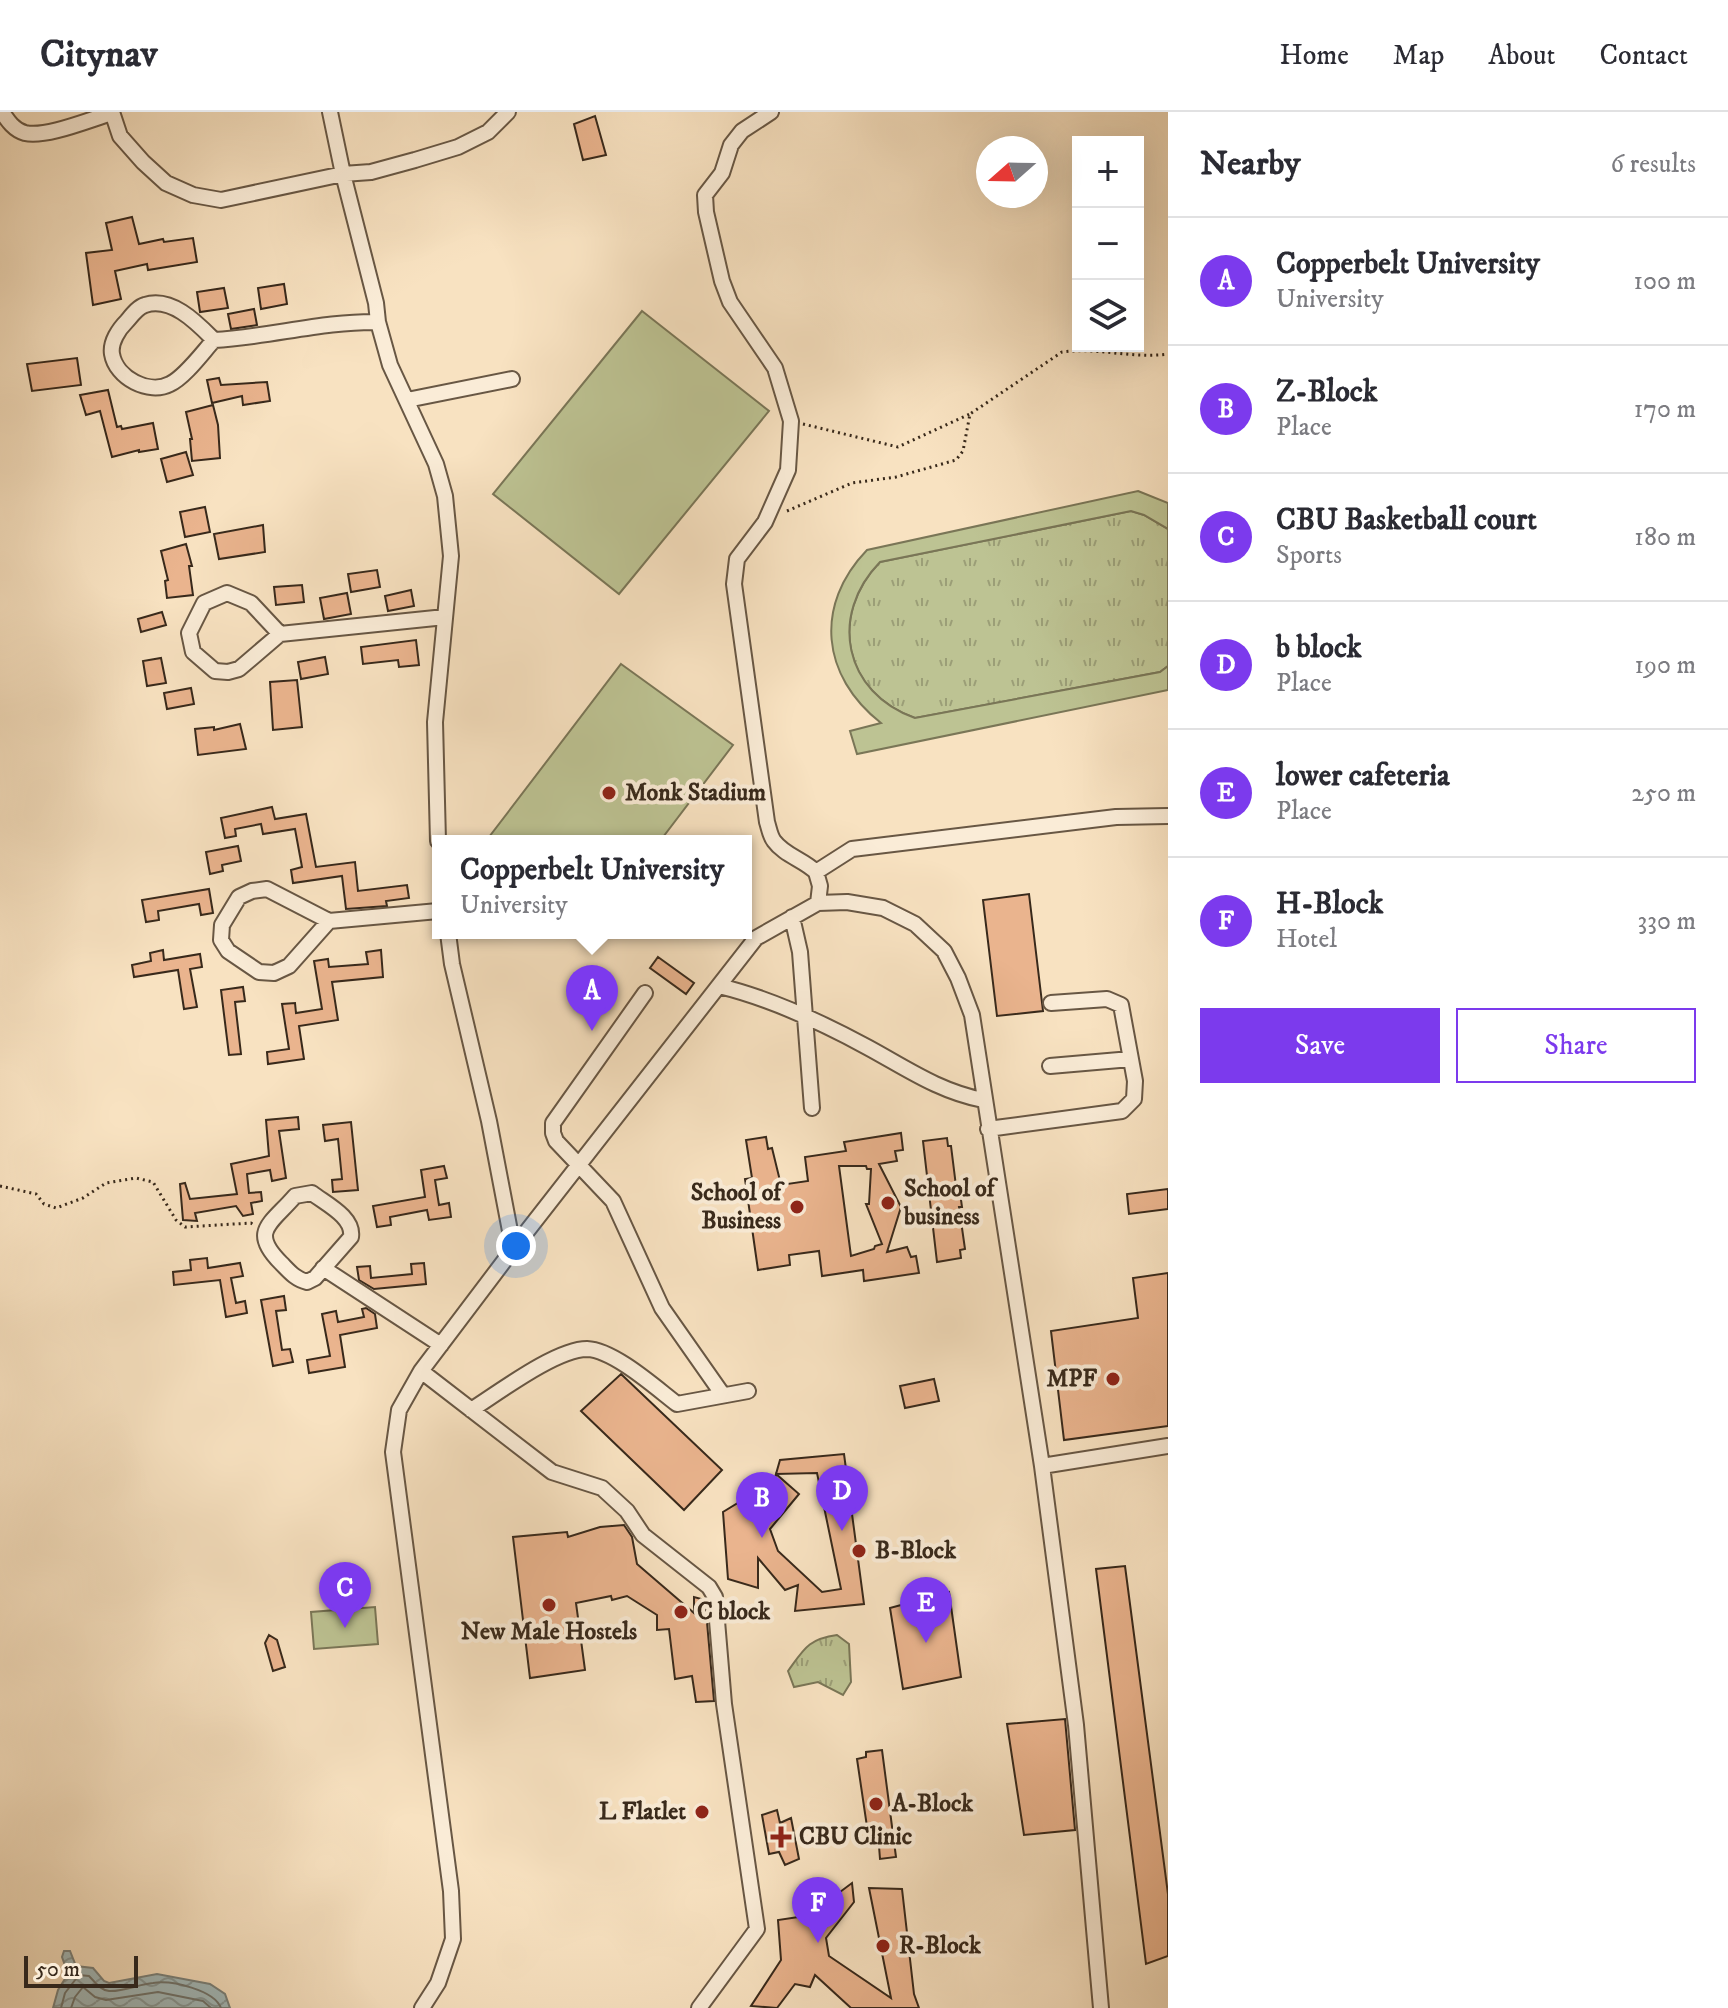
<!DOCTYPE html>
<meta charset="utf-8">
<style>
:root{--surface:#fff;--page:#f2f2f3;--text:#2b2b33;--muted:#7c7c81;--line:#e1e1e2;--accent:#7c3aed}
body{margin:0;font-family:"IM FELL DW Pica",serif;background:var(--page);color:var(--text)}
.controls{position:absolute;right:24px;top:24px;display:grid;overflow:hidden;border-radius:0px;box-shadow:0 8px 32px #0002}
.controls button{width:72px;height:72px;display:grid;place-items:center;padding:0;border:0;border-bottom:2px solid var(--line);background:var(--surface);color:var(--text);font:40px sans-serif}
.compass{position:absolute;left:976px;top:24px;width:72px;height:72px;border-radius:50%;background:var(--surface);box-shadow:0 8px 32px #0002;rotate:250deg}
.scale{position:absolute;left:24px;bottom:20px;width:114px;box-sizing:border-box;padding-left:8px;border:4px solid #38291b;border-top:0;font-size:22px;line-height:28px;white-space:nowrap;color:#38291b;-webkit-text-stroke:6px #faecd7;paint-order:stroke}
.you{position:absolute;left:516px;top:1134px;width:28px;height:28px;margin:-20px;border:6px solid #fff;border-radius:50%;background:#1a73e8;box-shadow:0 0 0 12px #1a73e833}
.badge{display:grid;place-items:center;width:52px;height:52px;border-radius:50%;background:var(--accent);color:#fff;font-size:26px;font-weight:700}
.pin{position:absolute;translate:-50% -66px;filter:drop-shadow(0 2px 4px #0008)}
.pin::after{content:'';position:absolute;top:42px;width:28px;height:24px;background:inherit;clip-path:polygon(0 0,100% 0,50% 100%)}
.popup{position:absolute;left:432px;top:723px;width:320px;height:104px;box-sizing:border-box;display:grid;place-content:center;border-radius:0px;background:var(--surface);filter:drop-shadow(0 2px 6px #0005);font-size:26px;white-space:nowrap;color:var(--muted)}
.popup b{font-size:30px;color:var(--text)}
.popup::after{content:'';position:absolute;left:50%;top:100%;margin-left:-16px;border:16px solid transparent;border-top-color:var(--surface)}
.list{margin:0;padding:0;list-style:none}
h2{display:flex;justify-content:space-between;align-items:center;height:104px;margin:0;padding:0 32px;font-size:34px}
h2 small{font-size:26px;font-weight:400;color:var(--muted)}
.list li{display:grid;grid-template-columns:52px 1fr auto;gap:24px;align-items:center;box-sizing:border-box;height:128px;padding:0 32px;border-top:2px solid var(--line)}
.list b{display:block;font-size:30px;white-space:nowrap}
.list p{margin:0;font-size:26px;white-space:nowrap;color:var(--muted)}
.list em{font-size:26px;font-style:normal;color:var(--muted)}
.actions{display:flex;gap:16px;padding:24px 32px}
.actions a{flex:1;padding:18px 0;border:2px solid var(--accent);border-radius:0px;text-align:center;font-size:28px;color:var(--accent)}
.actions .main{background:var(--accent);color:#fff}
.icon{flex:none;width:44px;height:44px;fill:none;stroke:currentColor;stroke-width:2;stroke-linecap:round;stroke-linejoin:round}
.map{position:relative;flex:none;width:1168px;height:1896px;overflow:hidden}
header{display:flex;align-items:center;gap:48px;box-sizing:border-box;height:112px;padding:0 40px;background:var(--surface);border-bottom:2px solid var(--line)}
header strong{font-size:38px}
nav{display:flex;gap:44px;margin-inline-start:auto;font-size:28px}
main{display:flex}
aside{flex:1;background:var(--surface)}
.map>svg:first-child{display:block}
.grass{fill:url(#grass-tufts);stroke:#7a7657;stroke-width:2}
.pitch{fill:#bdc393;stroke:#7a7657;stroke-width:2}
.water{fill:url(#water-waves);stroke:#78817c;stroke-width:2}
.lines{fill:none;stroke-linecap:round;stroke-linejoin:round}
.shore{stroke:#6d726c;stroke-width:2}
.building{fill:#eab48e;stroke:#38291b;stroke-width:2;fill-rule:evenodd}
.minor-casing{stroke:#685744;stroke-width:18}
.path{stroke:#38291b;stroke-width:3;stroke-dasharray:2 4;stroke-linecap:butt}
.minor{stroke:#faecd7;stroke-width:14}
.poi-dot{fill:#8f2418;stroke:#faecd7;stroke-width:3}
.labels{text-anchor:middle;dominant-baseline:central;stroke-width:8;stroke-linejoin:round;paint-order:stroke}
.poi-label{font-size:24px;font-weight:bold;fill:#38291b;stroke:#faecd7;text-anchor:start}
</style>
<header>
<strong>Citynav</strong>
<nav><a>Home</a><a>Map</a><a>About</a><a>Contact</a></nav>
</header>
<main>
<div class="map">
<svg width="1168" height="1896" viewBox="0 0 1168 1896">
<defs>
<pattern id="grass-tufts" width="24" height="20" patternUnits="userSpaceOnUse" patternTransform="scale(2)"><rect width="24" height="20" fill="#bdc393"/><path d="M3 7l-1-3M5 7V3M7 7l1-3M15 17l-1-3M17 17v-4M19 17l1-3" fill="none" stroke="#9b9e77"/></pattern>
<pattern id="water-waves" width="16" height="10" patternUnits="userSpaceOnUse" patternTransform="scale(2)"><rect width="16" height="10" fill="#a2bbbd"/><path d="M0 5q4-4 8 0t8 0" fill="none" stroke="#859899"/></pattern>
</defs>
<rect width="100%" height="100%" fill="#f8e2c1"/>
<filter id="stains"><feTurbulence type="fractalNoise" baseFrequency=".0025" numOctaves="4"/><feColorMatrix values="0 0 0 0 .2 0 0 0 0 .09 0 0 0 0 .02 0 0 0 .5 -.17"/></filter>
<radialGradient id="worn" r=".72"><stop offset=".6" stop-color="#630" stop-opacity="0"/><stop offset="1" stop-color="#630" stop-opacity=".3"/></radialGradient>
<path class="grass" d="M1131,399l13,4 24,14v137l-8,6 -245,46c-71,-25 -87,-102 -35,-156z
M837,1523l12,9 2,38 -8,13 -25,-13 -24,5 -6,-16c16,-22 20,-32 49,-36z"/>
<path class="pitch" d="M642,199l127,100 -150,183 -126,-100z
M1138,379l30,12v26l-24,-14 -13,-4 -251,51c-52,53 -36,131 35,156l245,-46 8,-6v24l-311,64 -7,-23 31,-8c-60,-47 -67,-118 -14,-173z
M621,552l112,81 -73,96h-174z
M375,1495l3,37 -64,5 -3,-37z"/>
<path class="water" d="M64,1839h6l6,15 17,2 11,13 5,2 48,-9 53,10 15,10 5,14h-177l5,-18 10,-16 -6,-17z"/>
<g class="lines">
<path class="shore" d="M61,1896l4,-15 14,-18 10,1c6,6 11,14 20,15 14,1 30,-7 44,-8 19,-3 61,7 68,25
M71,1896l4,-11 8,-10 12,10 11,3 52,-8 45,9 8,7"/>
</g>
<path class="building" d="M595,4l11,39 -23,5 -9,-36z
M132,105l7,27 24,-5 1,3 29,-4 4,24 -49,8 -1,-6 -32,7 6,28 -28,6 -7,-52 26,-3 -6,-27z
M284,172l3,20 -26,5 -3,-21z
M224,176l4,20 -28,4 -3,-20z
M254,197l3,16 -26,4 -3,-15z
M77,246l4,27 -49,6 -5,-27z
M219,266l2,7 46,-3 3,19 -27,4 -1,-9 -30,7 -5,-23z
M108,278l9,37 4,-1 1,3 31,-6 5,26 -19,3v-2l-27,7 -12,-46 -14,4 -6,-20z
M213,293l5,20 2,33 -28,3 -2,-22h2l-6,-27z
M186,340l7,23 -26,7 -6,-23z
M205,395l5,25 -25,5 -5,-25z
M263,413l2,27 -46,7 -5,-25z
M186,432l6,22h-3l4,29 -26,3 -2,-17 3,-1 -7,-29z
M377,458l3,17 -29,5 -3,-18z
M302,473l2,17 -28,3 -2,-18z
M411,478l3,16 -26,5 -3,-15z
M347,481l4,21 -27,5 -4,-21z
M162,500l4,13 -25,7 -3,-13z
M416,528l3,25 -20,2 -1,-7 -35,4 -2,-17z
M325,545l3,17 -27,5 -3,-17z
M161,546l5,25 -19,3 -4,-25z
M297,568l5,47 -29,3 -3,-48z
M191,576l3,16 -27,5 -3,-16z
M240,612l6,25 -48,6 -3,-26 19,-2v3z
M272,695l3,12 31,-5 10,53 39,-5 3,29 49,-6 2,13 -23,3 1,5 -41,3 -4,-33 -49,7 -2,-13 11,-3 -7,-38 -32,5 -2,-10 -26,5 1,7 -11,2 -4,-20z
M238,734l3,15 -19,4 1,6 -13,3 -4,-22z
M209,777l4,24 -12,2 -2,-11 -41,7 1,9 -13,2 -4,-22z
M1029,782l14,117 -46,5 -14,-116z
M163,838l1,10 36,-6 2,13 -12,2 7,38 -13,2 -6,-39 -44,7 -2,-12 19,-4 -1,-8z
M381,838l2,27 -51,5 6,38 -39,6 5,33 -36,5 -1,-12 22,-3 -7,-45 13,-1 1,10 26,-4 -8,-48 14,-2 1,8 39,-3 -2,-12z
M658,845l36,26 -8,11 -36,-26z
M243,875l2,14 -10,1 6,52 -12,1 -8,-65z
M298,1005l1,12 -20,2 7,47 -14,3 -2,-11 -23,4 2,19 12,-1 1,9 -11,2 2,11 -10,2 -7,-10 -41,7 2,8 -14,-1 -3,-36 5,-1 5,16 47,-5 -6,-30 38,-8 -3,-36z
M351,1010l7,68 -25,2 -1,-12 10,-1 -4,-40 -13,2 -2,-16z
M901,1021l2,17 -8,1 2,10 -18,3 22,43 -14,45 20,-5 4,10 5,-1 3,17 -55,8 -1,-11 -41,6 -3,-25 -30,4 1,10 -32,5 -13,-91 7,-1 -6,-38 20,-3 2,12 4,-1 9,37 27,-4 -3,-24 41,-6 -2,-9zM839,1054h27l1,3h4l-2,35h-3l16,40 -7,2 -1,3 -23,7z
M947,1026l1,8h3l5,40 3,-1 3,22h-3l6,42 -5,1 1,8 -24,4 -14,-121z
M444,1054l3,12 -12,2 4,25 10,-2 2,14 -22,3 -2,-10 -37,7 1,8 -14,2 -4,-21 52,-9 -4,-27z
M1168,1077v20l-39,5 -2,-20z
M207,1146l1,10 32,-5 3,13 -12,2 5,25 9,-2 2,12 -21,4 -6,-37 -46,5 -1,-13 18,-2 -1,-10z
M424,1151l2,21 -52,5 -15,-9 -2,-13 13,-1 1,12 41,-4 -1,-10z
M1168,1161v153l-104,14 -13,-109 87,-13 -5,-40z
M284,1184l2,14 -10,1 6,39 8,-1 3,13 -20,4 -12,-66z
M366,1196l9,6 2,14 -37,7 5,32 -36,6 -2,-13 23,-4 -8,-42 14,-3 2,11 26,-5 -2,-8z
M621,1262l101,96 -38,40 -103,-99z
M934,1267l5,22 -34,7 -5,-22z
M844,1342l20,150 -69,7 3,-26 -13,5 -27,-32v30l-30,-9 -5,-67 23,-14 4,11 24,-25 2,-10 23,20 -29,35 8,22 44,41 19,-3 -24,-116 -41,1 4,-14z
M624,1413l8,12 5,27 57,49v-16l11,3 9,101 -18,1 -4,-26 -17,3 -6,-50 -12,1v-15l-30,-19 -15,4 -1,-4 -35,7 9,67 -55,8 -17,-141 54,-5 1,5 32,-10z
M1125,1454l43,328v62l-22,8 -50,-395z
M949,1480l12,85 -58,12 -13,-81z
M269,1523l8,5 8,27 -12,4 -8,-28z
M1065,1607l10,111 -51,5 -17,-111z
M882,1638l14,107 -16,2 -1,-13 -9,1 -13,-88 9,-2v-5z
M777,1698l3,13 11,-5 8,41 -14,6 -6,-13 -10,2 -7,-39z
M852,1771l2,19 -28,36 3,18 62,42 -22,-110 33,1 12,105 5,14h-68l-36,-33 -5,12 -15,-3 -18,24 -26,-2 30,-46 -3,-40 27,-4 26,-26 9,2z"/>
<g class="lines">
<defs>
<path id="minor" d="M2,0c6,9 12,18 23,21 21,5 66,-14 87,-20
M112,0l8,24 23,26 23,21 27,12 28,5 122,-26 28,-2 44,-12 43,-13 30,-15 20,-20
M330,0l13,62 33,129 2,19
M771,0l-29,19 -11,14 -9,28 -17,22 1,17 16,69 8,21 45,66 16,53 -3,49 -23,52 -28,37 -3,25 33,238c2,6 3,14 7,19 10,14 30,19 42,31
M214,228c-16,-16 -42,-44 -69,-35 -7,2 -13,10 -18,16 -8,8 -17,21 -15,33 4,24 37,41 58,30 15,-7 33,-32 44,-44 55,-3 110,-19 164,-18l12,43 46,99 9,32 6,60 -16,166 3,119
M407,288l105,-21
M280,522l-29,-31 -24,-10 -23,10 -15,30 4,19 22,19 13,1 11,-3 41,-35 165,-17
M818,791l2,-17 -4,-14 36,-23 264,-32 52,-1
M792,805l8,35 12,156
M329,809l-40,45 -15,7 -15,-1 -31,-21 -7,-11 1,-15 17,-28 13,-6 15,-2 62,32 109,-10
M448,821l4,31 37,157 21,110 7,13
M719,874c50,12 102,36 148,61 39,21 71,44 116,53
M645,881l-92,130v10l3,8 57,60 49,107 61,87
M1050,954l81,-7
M988,1017l134,-18 12,-12 1,-18 -14,-76 -14,-6 -56,4
M312,1081c14,11 42,24 39,44l-36,41 -8,4c-12,-3 -18,-11 -26,-19 -32,-32 -10,-39 14,-67z
M323,1156l118,77
M421,1259l131,101 50,16 25,23 16,24 66,52 6,10 9,107 33,225 -58,79
M471,1298c27,-17 85,-61 116,-61 27,1 69,39 90,55l71,-13
M1042,1354l126,-20
M422,1896l16,-25 15,-44 -2,-48 -58,-439 6,-42 22,-39 96,-127 239,-306 62,-35 29,-1 36,6 32,16 29,27 14,27 14,37 70,451 34,259 25,283"/>
</defs>
<use href="#minor" class="minor-casing"/>
<path class="path" d="M803,312l95,23 72,-33
M787,399l65,-28 44,-6 60,-17 7,-9 7,-37 92,-62c35,-5 70,7 106,2
M0,1074l36,8 8,10 12,4 27,-10 23,-15 30,-5 17,4 23,38 9,7 66,-4 3,2"/>
<use href="#minor" class="minor"/>
</g>
<g class="poi-dot">
<circle cx="609" cy="681" r="8"/>
<circle cx="888" cy="1091" r="8"/>
<circle cx="797" cy="1095" r="8"/>
<circle cx="1113" cy="1267" r="8"/>
<circle cx="859" cy="1439" r="8"/>
<circle cx="549" cy="1493" r="8"/>
<circle cx="681" cy="1500" r="8"/>
<circle cx="876" cy="1692" r="8"/>
<circle cx="702" cy="1700" r="8"/>
<path d="M777 1713h8v8h8v8h-8v8h-8v-8h-8v-8h8z"/>
<circle cx="883" cy="1834" r="8"/>
</g>
<g class="labels">
<g class="poi-label">
<text x="625" y="681">Monk Stadium</text>
<text x="904" y="1077">School of<tspan x="904" dy="28">business</tspan></text>
<text x="781" y="1081" text-anchor="end">School of<tspan x="781" dy="28">Business</tspan></text>
<text x="1097" y="1267" text-anchor="end">MPF</text>
<text x="875" y="1439">B-Block</text>
<text x="697" y="1500">C block</text>
<text x="549" y="1520" text-anchor="middle">New Male Hostels</text>
<text x="892" y="1692">A-Block</text>
<text x="686" y="1700" text-anchor="end">L Flatlet</text>
<text x="799" y="1725">CBU Clinic</text>
<text x="899" y="1834">R-Block</text>
</g>
</g>
<rect width="100%" height="100%" filter="url(#stains)"/>
<rect width="100%" height="100%" fill="url(#worn)"/>
</svg>
<div class="controls">
<button>+</button>
<button>−</button>
<button><svg class="icon" aria-label="layers" viewBox="0 0 24 24"><path d="M12 4l9 5-9 5-9-5zM3 14l9 5 9-5"/></svg></button>
</div>
<svg class="compass" viewBox="-18 -18 36 36"><path d="M0-13l5 13h-10z" fill="#e53935"/><path d="M0 13l5-13h-10z" fill="#7c7c81"/></svg>
<div class="scale">50 m</div>
<div class="you"></div>
<div class="pin badge" style="left:592px;top:919px">A</div>
<div class="popup"><b>Copperbelt University</b>University</div>
<div class="pin badge" style="left:762px;top:1426px">B</div>
<div class="pin badge" style="left:345px;top:1516px">C</div>
<div class="pin badge" style="left:842px;top:1419px">D</div>
<div class="pin badge" style="left:926px;top:1531px">E</div>
<div class="pin badge" style="left:818px;top:1831px">F</div>
</div>
<aside>
<h2>Nearby<small>6 results</small></h2>
<ul class="list">
<li><span class="badge">A</span><div><b>Copperbelt University</b><p>University</p></div><em>100 m</em></li>
<li><span class="badge">B</span><div><b>Z-Block</b><p>Place</p></div><em>170 m</em></li>
<li><span class="badge">C</span><div><b>CBU Basketball court</b><p>Sports</p></div><em>180 m</em></li>
<li><span class="badge">D</span><div><b>b block</b><p>Place</p></div><em>190 m</em></li>
<li><span class="badge">E</span><div><b>lower cafeteria</b><p>Place</p></div><em>250 m</em></li>
<li><span class="badge">F</span><div><b>H-Block</b><p>Hotel</p></div><em>330 m</em></li>
</ul>
<div class="actions"><a class="main">Save</a><a>Share</a></div>
</aside>
</main>
